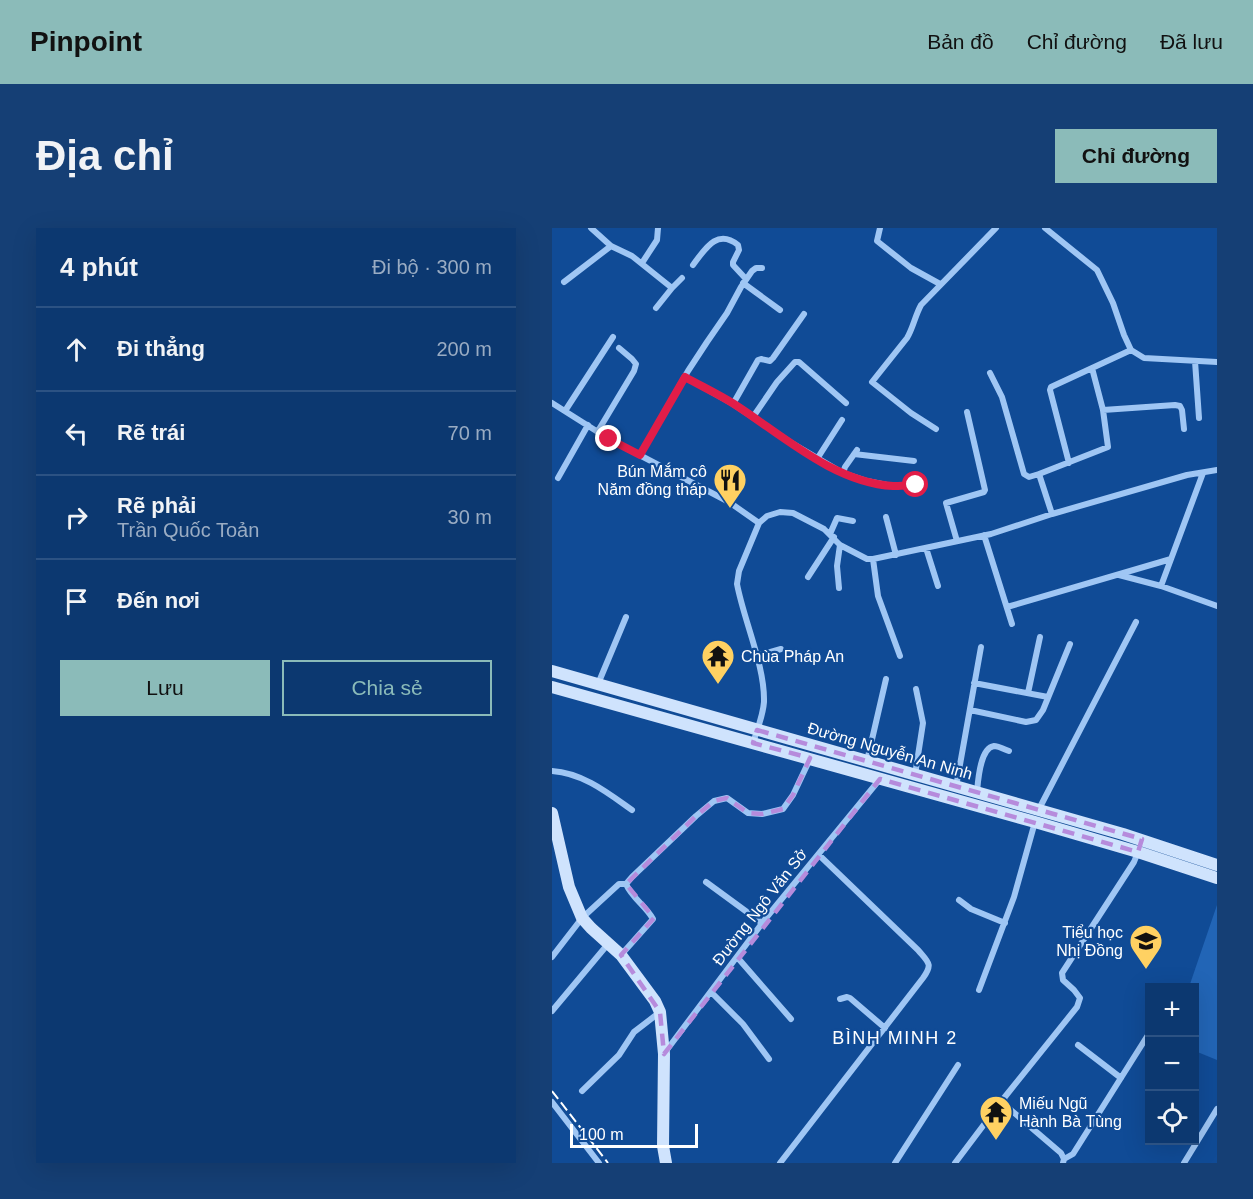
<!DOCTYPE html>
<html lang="vi">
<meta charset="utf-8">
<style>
:root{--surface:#0c3870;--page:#153f75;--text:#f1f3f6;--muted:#9aacc3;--line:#2c5283;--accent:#8bbbb9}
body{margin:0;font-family:Arial,sans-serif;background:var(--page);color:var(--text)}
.controls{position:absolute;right:18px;bottom:18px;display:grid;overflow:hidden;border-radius:0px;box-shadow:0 6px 24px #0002}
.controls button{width:54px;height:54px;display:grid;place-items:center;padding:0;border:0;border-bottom:2px solid var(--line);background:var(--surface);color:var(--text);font:30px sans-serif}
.scale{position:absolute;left:18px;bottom:15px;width:128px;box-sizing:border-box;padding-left:6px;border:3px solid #fff;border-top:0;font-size:16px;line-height:21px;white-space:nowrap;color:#fff;-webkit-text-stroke:4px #104b96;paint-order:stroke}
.stop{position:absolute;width:18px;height:18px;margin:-14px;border:4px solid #e11d48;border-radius:50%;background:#fff}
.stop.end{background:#e11d48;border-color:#fff;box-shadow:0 2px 6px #0008}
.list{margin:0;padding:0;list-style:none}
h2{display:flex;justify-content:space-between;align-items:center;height:78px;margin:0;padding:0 24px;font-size:26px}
h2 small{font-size:20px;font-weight:400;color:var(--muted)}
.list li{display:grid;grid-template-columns:39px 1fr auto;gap:18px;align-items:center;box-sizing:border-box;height:84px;padding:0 24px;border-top:2px solid var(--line)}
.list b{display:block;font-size:22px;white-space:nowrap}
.list p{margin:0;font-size:20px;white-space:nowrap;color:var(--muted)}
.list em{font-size:20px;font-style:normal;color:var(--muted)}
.actions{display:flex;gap:12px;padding:18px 24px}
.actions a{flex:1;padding:14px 0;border:2px solid var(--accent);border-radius:0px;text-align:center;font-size:21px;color:var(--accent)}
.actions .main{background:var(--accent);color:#111}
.icon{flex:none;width:33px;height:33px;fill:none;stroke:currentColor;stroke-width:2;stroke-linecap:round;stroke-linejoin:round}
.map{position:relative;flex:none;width:665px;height:935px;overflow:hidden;border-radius:0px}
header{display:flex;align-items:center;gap:36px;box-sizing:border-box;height:84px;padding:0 30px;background:var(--accent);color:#111}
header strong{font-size:28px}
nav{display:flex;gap:33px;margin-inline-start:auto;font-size:21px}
.intro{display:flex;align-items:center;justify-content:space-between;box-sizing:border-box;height:144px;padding:0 36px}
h1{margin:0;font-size:42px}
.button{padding:15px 27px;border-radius:0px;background:var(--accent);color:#111;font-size:21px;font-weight:700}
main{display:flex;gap:36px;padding:0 36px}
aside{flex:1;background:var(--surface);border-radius:0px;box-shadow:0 6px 24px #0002}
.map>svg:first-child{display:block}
.green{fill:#2265b6}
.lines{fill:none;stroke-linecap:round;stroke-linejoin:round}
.minor{stroke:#9fc6f4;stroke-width:6}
.secondary{stroke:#cfe3fd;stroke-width:12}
.rail{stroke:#fff;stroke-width:2;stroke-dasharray:10 4.5;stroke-linecap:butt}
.route{stroke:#e11d48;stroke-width:8}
.marked{fill:none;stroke:#b68bdc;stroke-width:4.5;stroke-dasharray:12 8;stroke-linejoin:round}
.labels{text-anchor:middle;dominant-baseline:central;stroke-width:4.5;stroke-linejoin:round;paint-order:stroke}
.poi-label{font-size:16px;fill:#fff;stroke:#104b96;text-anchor:end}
.street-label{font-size:16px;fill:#fff;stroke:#104b96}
.neighbourhood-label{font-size:18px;letter-spacing:1.5px;fill:#fff;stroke:#104b96}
</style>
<header>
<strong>Pinpoint</strong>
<nav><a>Bản đồ</a><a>Chỉ đường</a><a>Đã lưu</a></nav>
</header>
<div class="intro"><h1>Địa chỉ</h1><a class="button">Chỉ đường</a></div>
<main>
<aside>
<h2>4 phút<small>Đi bộ · 300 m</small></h2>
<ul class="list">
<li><svg class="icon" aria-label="ahead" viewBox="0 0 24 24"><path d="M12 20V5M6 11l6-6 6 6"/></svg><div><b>Đi thẳng</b></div><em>200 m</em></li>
<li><svg class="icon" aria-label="left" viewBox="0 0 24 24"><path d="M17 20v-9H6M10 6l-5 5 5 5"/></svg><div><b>Rẽ trái</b></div><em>70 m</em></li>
<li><svg class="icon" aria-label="right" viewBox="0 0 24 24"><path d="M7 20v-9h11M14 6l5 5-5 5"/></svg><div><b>Rẽ phải</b><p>Trần Quốc Toản</p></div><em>30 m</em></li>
<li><svg class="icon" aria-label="arrive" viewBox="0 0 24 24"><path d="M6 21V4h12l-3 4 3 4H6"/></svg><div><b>Đến nơi</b></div></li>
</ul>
<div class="actions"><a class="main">Lưu</a><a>Chia sẻ</a></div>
</aside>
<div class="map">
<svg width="665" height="935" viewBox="0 0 665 935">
<rect width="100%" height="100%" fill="#104b96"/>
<path class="green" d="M665,677v155l-22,-9 -1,-63 -5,-1z"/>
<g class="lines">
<path class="minor" d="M39,0l20,18 21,10 40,32 -16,20
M328,0l-3,13 34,27 29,16
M493,0l52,42 16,33 11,32 7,15 13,8 73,4
M90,35l15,-23 1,-12
M141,37c12,-16 24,-37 45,-20l1,5 -6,12v3l13,14
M12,54l47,-36
M191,55l37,27
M120,60l10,-10
M643,133l4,57
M438,145l12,24 22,77 5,3 10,-3 13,40
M133,149l48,27 57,38 53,31 2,-6 12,-17
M0,175l57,36 120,63 30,21
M181,176l25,-44 3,-1 9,2 3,-3 31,-44
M551,182l72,-5 5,1 2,4 2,19
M13,183l48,-74
M201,189l24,-35 18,-20h4l47,41
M384,201l-25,-16 -39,-31 35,-44c6,-10 8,-22 14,-33l75,-77
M46,203l36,-60 2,-7 -4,-5 -13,-11
M302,226l60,7
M88,227l48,-84 19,-29 20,-29 14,-26 11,-16 4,-3h6
M265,231l25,-39
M517,235l-19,-73 1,-3 80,-37
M291,245l24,8 25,5 24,-1
M487,246l69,-27 -5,-37 -11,-42
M6,250l30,-53
M334,289l10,38
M278,306l7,-16 16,3
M432,307l28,89
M405,313l-11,-38 38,-11 1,-2 -18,-78
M374,320l12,38
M321,331l5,37 22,60
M567,347l42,11 56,20
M256,349l26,-40
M609,358l42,-113
M287,360l-2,-22 3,-21
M455,379l164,-48
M204,428l25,-7
M422,455l74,14
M46,456l28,-67
M476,465l12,-56
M418,482l56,12 10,-2 7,-10 27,-66
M201,515c4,-13 10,-27 11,-41 1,-36 -20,-81 -27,-118l2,-13 20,-48 8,-7 13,-4 13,1 31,16 16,16 27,14h6l118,-25 61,-20 135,-39 30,-5
M315,533l19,-82
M0,543c31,2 56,22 80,39
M363,547l8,-52 -7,-34
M404,559l25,-140
M425,564c1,-11 3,-44 17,-46 4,0 10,3 15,5
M487,581l97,-187
M154,654l56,41
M407,672l12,9 34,14
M69,727l32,-36c-7,-13 -21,-21 -27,-35l6,-7 64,-61 18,-15 13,-3 21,15 14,1 21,-5 10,-14 17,-36
M0,729l30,-39 37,-34h7
M185,729l54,62
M427,762l35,-93 21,-75
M159,764l32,32 26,35
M288,771l7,-2 3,1 35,30
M0,783l56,-67
M526,817l43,33
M114,823l100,-133 114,-139
M30,863l37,-36 15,-23 26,-20
M0,874l47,61
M512,931l9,-5 75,-119
M228,935l143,-185c10,-14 6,-15 -5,-28l-99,-95
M343,935l63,-98
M403,935l49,-65
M511,935l1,-4 -3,-6 -56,-48 -1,-7 73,-91 3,-9 -6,-8 -11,-10 -1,-7 72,-111 4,-10
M632,935l33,-54"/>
<path class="secondary" d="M0,443l571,163 94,31
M0,459l483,135 103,30 79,26
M0,585l17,74 13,31 9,10 30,27 34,46 5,11 4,42 -1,92 3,17"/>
<path class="rail" d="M0,863l56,72"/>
</g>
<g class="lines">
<path class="route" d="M57,211l31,16 45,-78c16,9 33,17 49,27 47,30 100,79 159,82 8,0 16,-1 23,-1"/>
</g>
<path class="marked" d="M205,502l385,109 -4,13 -258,-73 -216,275 -4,-42 -39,-57 33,-37 -28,-34 70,-68 18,-15 13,-3 21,15 14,1 21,-5 10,-14 17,-37 -57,-15z"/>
<defs>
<symbol id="restaurant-pin" viewBox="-11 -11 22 30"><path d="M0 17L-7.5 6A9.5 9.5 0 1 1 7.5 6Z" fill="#ffd162" stroke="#104b96"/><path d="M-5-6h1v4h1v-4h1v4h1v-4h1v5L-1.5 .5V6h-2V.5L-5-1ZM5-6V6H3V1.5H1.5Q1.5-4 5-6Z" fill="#111"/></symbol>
<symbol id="temple-pin" viewBox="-11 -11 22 30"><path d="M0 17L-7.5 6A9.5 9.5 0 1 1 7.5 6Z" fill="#ffd162" stroke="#104b96"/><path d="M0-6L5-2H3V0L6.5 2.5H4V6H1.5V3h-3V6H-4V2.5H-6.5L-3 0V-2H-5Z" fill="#111"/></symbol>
<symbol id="school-pin" viewBox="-11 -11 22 30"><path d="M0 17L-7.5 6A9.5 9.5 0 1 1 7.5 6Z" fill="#ffd162" stroke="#104b96"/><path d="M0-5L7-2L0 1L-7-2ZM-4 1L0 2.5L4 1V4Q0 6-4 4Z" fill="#111"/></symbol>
</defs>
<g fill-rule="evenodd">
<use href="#restaurant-pin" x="159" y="233" width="38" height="52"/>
<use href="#temple-pin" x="147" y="409" width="38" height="52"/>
<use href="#school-pin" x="575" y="694" width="38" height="52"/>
<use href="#temple-pin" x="425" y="865" width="38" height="52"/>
</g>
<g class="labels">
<g class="poi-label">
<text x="155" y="243">Bún Mắm cô<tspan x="155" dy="18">Năm đồng tháp</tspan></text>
<text x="189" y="428" text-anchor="start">Chùa Pháp An</text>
<text x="571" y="704">Tiểu học<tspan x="571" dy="18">Nhị Đồng</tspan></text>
<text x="467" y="875" text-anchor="start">Miếu Ngũ<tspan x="467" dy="18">Hành Bà Tùng</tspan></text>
</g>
<g class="street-label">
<text transform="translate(338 523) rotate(16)">Đường Nguyễn An Ninh</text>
<text transform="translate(208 679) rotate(-52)">Đường Ngô Văn Sở</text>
</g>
<g class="neighbourhood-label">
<text x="343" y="810">BÌNH MINH 2</text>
</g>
</g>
</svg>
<div class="controls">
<button>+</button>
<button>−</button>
<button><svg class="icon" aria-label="locate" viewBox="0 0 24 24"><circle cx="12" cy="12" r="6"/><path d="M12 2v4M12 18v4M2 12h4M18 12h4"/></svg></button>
</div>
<div class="scale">100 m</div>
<div class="stop" style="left:364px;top:257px"></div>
<div class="stop end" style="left:57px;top:211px"></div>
</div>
</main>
